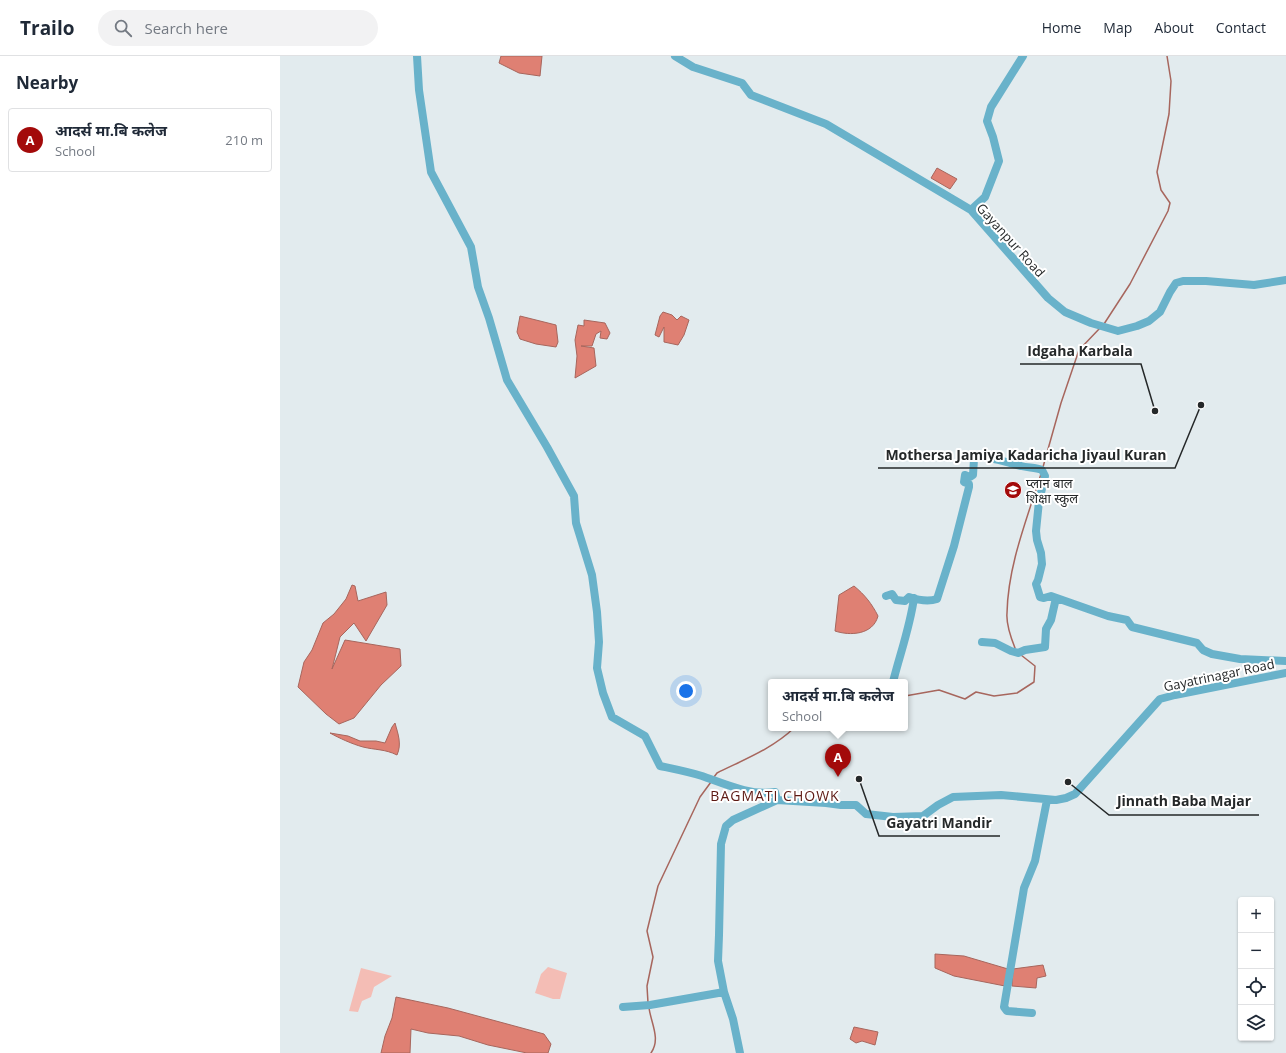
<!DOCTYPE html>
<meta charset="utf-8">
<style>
:root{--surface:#fff;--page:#f2f2f3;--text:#1f2937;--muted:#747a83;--line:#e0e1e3;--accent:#a30a0a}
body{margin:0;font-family:"Open Sans","Noto Sans Devanagari",sans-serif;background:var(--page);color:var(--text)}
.controls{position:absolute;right:12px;bottom:12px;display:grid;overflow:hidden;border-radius:4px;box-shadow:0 1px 3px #0004}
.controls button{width:36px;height:36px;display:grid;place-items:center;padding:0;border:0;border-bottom:1px solid var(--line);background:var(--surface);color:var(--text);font:20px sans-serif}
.you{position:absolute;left:406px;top:635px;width:14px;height:14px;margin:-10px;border:3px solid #fff;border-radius:50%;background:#1a73e8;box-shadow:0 0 0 6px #1a73e833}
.badge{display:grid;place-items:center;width:26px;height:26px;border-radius:50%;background:var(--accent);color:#fff;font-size:13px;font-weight:700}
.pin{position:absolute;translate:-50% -33px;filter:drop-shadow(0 1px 2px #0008)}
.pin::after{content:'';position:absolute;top:21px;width:14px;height:12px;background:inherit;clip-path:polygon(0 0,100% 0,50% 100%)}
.popup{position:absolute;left:488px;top:623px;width:140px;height:52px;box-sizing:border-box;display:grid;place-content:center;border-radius:4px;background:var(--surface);filter:drop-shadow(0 1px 3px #0005);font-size:13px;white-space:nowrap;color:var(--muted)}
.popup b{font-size:15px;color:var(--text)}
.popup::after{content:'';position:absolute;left:50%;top:100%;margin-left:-8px;border:8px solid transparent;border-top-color:var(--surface)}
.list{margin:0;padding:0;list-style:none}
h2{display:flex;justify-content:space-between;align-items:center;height:52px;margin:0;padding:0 16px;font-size:17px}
h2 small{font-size:13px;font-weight:400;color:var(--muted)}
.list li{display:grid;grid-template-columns:26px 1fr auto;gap:12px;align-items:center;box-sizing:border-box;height:64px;margin:0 8px 8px;padding:0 8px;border:1px solid var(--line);border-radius:4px}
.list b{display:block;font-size:15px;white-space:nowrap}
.list p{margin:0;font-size:13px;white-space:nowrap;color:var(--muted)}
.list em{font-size:13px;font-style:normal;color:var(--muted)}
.icon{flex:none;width:22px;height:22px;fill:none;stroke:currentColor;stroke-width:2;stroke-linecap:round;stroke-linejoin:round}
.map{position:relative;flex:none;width:1006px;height:997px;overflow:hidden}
header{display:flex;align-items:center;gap:24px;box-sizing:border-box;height:56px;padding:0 20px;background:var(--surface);border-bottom:1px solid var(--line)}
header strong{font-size:19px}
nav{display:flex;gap:22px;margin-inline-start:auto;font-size:14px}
.search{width:280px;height:36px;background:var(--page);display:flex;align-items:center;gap:10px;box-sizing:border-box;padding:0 14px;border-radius:22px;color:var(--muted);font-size:15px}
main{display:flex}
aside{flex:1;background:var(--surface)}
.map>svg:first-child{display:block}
.green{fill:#f4bdb5}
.water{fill:#df8073;stroke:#a7665d}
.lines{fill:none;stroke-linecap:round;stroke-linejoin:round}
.stream{stroke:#a7665d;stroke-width:1.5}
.minor{stroke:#69b2ca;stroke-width:8}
.labels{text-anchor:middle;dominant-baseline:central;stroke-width:4;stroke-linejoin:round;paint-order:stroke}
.street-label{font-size:13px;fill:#252829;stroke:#fff}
.poi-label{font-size:13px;fill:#252829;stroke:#fff;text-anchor:start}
.neighbourhood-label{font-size:14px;letter-spacing:1px;fill:#5d1913;stroke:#fff}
.leader{fill:none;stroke:#252829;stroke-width:1.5}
.callout-dot{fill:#252829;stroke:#fff;stroke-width:1.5}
.callout-label{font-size:14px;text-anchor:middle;font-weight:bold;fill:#252829;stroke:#fff;stroke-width:4;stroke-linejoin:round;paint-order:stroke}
</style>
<header>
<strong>Trailo</strong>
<div class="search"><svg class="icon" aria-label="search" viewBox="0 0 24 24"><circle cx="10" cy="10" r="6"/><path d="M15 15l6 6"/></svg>Search here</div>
<nav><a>Home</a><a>Map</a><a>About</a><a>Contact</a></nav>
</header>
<main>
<aside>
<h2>Nearby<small></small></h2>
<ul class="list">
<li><span class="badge">A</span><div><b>आदर्स मा.बि कलेज</b><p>School</p></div><em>210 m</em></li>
</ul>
</aside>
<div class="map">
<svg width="1006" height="997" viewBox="0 0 1006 997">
<rect width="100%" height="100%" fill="#e2ebee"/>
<path class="green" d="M268,911l19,6 -7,26h-7l-18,-6 6,-19z
M81,912l31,8 -18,11 -3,10 -9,4 -4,11 -9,-1z"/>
<path class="water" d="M221,0h41l-2,20 -21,-3 -20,-10z
M657,112l20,11 -7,10 -19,-11z
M383,256l9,3 5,5 4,-4 8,4 -5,15 -6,10 -14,-3v-15l-5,10 -4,-2 5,-19z
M240,260l36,9 2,17 -2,5 -20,-3 -16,-5 -3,-7z
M304,264l21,3 5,10 -3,6 -7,-1 1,-7 -5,3 -4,12h-11l13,2 2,18 -21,12 2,-22 -2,-16 3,-15 6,1z
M72,529l3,1 3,15 28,-9 1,13 -21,36 -12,-18 -14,14 -8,32 13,-29 55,9 1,17 -20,19 -27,33 -15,6 -13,-10 -28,-27 6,-25 8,-12 11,-27 11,-9 12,-15z
M574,530c11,9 18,18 24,30 -5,19 -28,20 -43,15l4,-36z
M115,667c3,11 7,21 2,32 -12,-6 -22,-5 -34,-8 -11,-3 -24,-9 -33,-14l18,3 12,5h16l9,2 7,-16z
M655,898l29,2 44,13 -3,17 -51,-10 -19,-8z
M763,909l3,11 -9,2 -1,10 -24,-2 1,-17z
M116,941l52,11 96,26 7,10 -3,9h-21l-39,-8 -29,-9 -31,-3 -17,-4 -1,24h-29l4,-17 7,-18z
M574,971l24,5 -3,13 -13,-4 -6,2 -6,-4z"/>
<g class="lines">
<path class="stream" d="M824,268l26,-40 38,-73 2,-8 -9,-13 -4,-18 12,-58 2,-33 -4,-25
M763,411l18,-64 18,-53 21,-22
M735,592c-4,-10 -9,-24 -8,-35 1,-48 20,-94 34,-139
M625,640l34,-6 26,9 11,-7 18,4 23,-3 17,-11 1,-16 -14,-11
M434,721l3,-4c26,-13 55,-24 77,-45
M368,947l-1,-17 6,-29 -6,-26 11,-45 42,-89 11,-15
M369,952c2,15 12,31 2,45"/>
<path class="minor" d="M137,0l2,34 12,82 40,75 7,40 11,31 18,62 40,67 27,49 2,27 16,52 5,37 2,30 -2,26 6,25 9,24 33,19 15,30c14,3 29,6 42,10 23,8 49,20 73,16l2,8
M395,0l18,11 49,16 9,12 75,29 145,86 77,88 17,14 26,11 27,8 19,-5 12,-5 11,-9 10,-20 6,-9 7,-2h23l48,4 32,-5
M691,154l14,-13 14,-36 -6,-24 -6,-16 4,-14 32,-51
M606,540l6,-2 4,6 9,1 4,-4c9,3 19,5 28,2l17,-53 15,-59v-3l-5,-2 1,-7 5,2 3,-2 1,-16c13,-5 33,4 47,7 7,2 15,1 21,4l3,6 -6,25 -3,30 1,9 4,13 1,11 -4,16 -2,4 4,13 4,1 7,-2 57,20 19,4 5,7 65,16 6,7 9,4 28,5 46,2
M702,586l13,1 16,8 7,2 7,-3 20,-3 1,-18 5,-9 5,-22
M613,626c7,-28 17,-55 21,-84
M343,951l27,-2 74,-13
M752,957l-25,-2 -3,-4 20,-119 11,-27 12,-61
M460,997l-7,-34 -9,-27 -6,-31 1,-26 2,-91 5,-18 7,-6 44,-20 49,3 15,2h15l10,9 27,3 30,-1 15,-11 15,-8 48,-2 55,5 10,-2 9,-4 85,-95 15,-4 111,-22"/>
</g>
<defs>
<symbol id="school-disc" viewBox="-11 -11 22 22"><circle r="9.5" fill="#a30a0a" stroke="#fff"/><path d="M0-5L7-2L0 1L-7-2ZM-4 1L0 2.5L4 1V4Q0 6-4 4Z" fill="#fff"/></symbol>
</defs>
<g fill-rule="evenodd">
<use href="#school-disc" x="723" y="424" width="20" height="20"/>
</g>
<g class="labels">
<g class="street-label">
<text transform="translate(731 184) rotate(48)">Gayanpur Road</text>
<text transform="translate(939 619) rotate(-12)">Gayatrinagar Road</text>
</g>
<g class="poi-label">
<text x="746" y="427">प्लान बाल<tspan x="746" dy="15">शिक्षा स्कुल</tspan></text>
</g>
<g class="neighbourhood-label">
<text x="495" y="739">BAGMATI CHOWK</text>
</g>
</g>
<path class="leader" d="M875 355L861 308H740M921 349L895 412H598M788 726L829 759H979M579 723L599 780H720"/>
<g class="callout-dot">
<circle cx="875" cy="355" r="4"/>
<circle cx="921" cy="349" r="4"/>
<circle cx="788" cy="726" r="4"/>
<circle cx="579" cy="723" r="4"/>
</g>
<g class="callout-label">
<text x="800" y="300">Idgaha Karbala</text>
<text x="746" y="404">Mothersa Jamiya Kadaricha Jiyaul Kuran</text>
<text x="904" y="750">Jinnath Baba Majar</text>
<text x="659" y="772">Gayatri Mandir</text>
</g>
</svg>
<div class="controls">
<button>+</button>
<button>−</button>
<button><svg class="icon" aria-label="locate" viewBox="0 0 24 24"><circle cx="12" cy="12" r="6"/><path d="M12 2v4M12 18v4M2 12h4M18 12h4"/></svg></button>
<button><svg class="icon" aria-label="layers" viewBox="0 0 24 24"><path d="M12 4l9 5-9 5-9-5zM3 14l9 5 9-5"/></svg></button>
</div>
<div class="you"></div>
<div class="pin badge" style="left:558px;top:721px">A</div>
<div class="popup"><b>आदर्स मा.बि कलेज</b>School</div>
</div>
</main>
